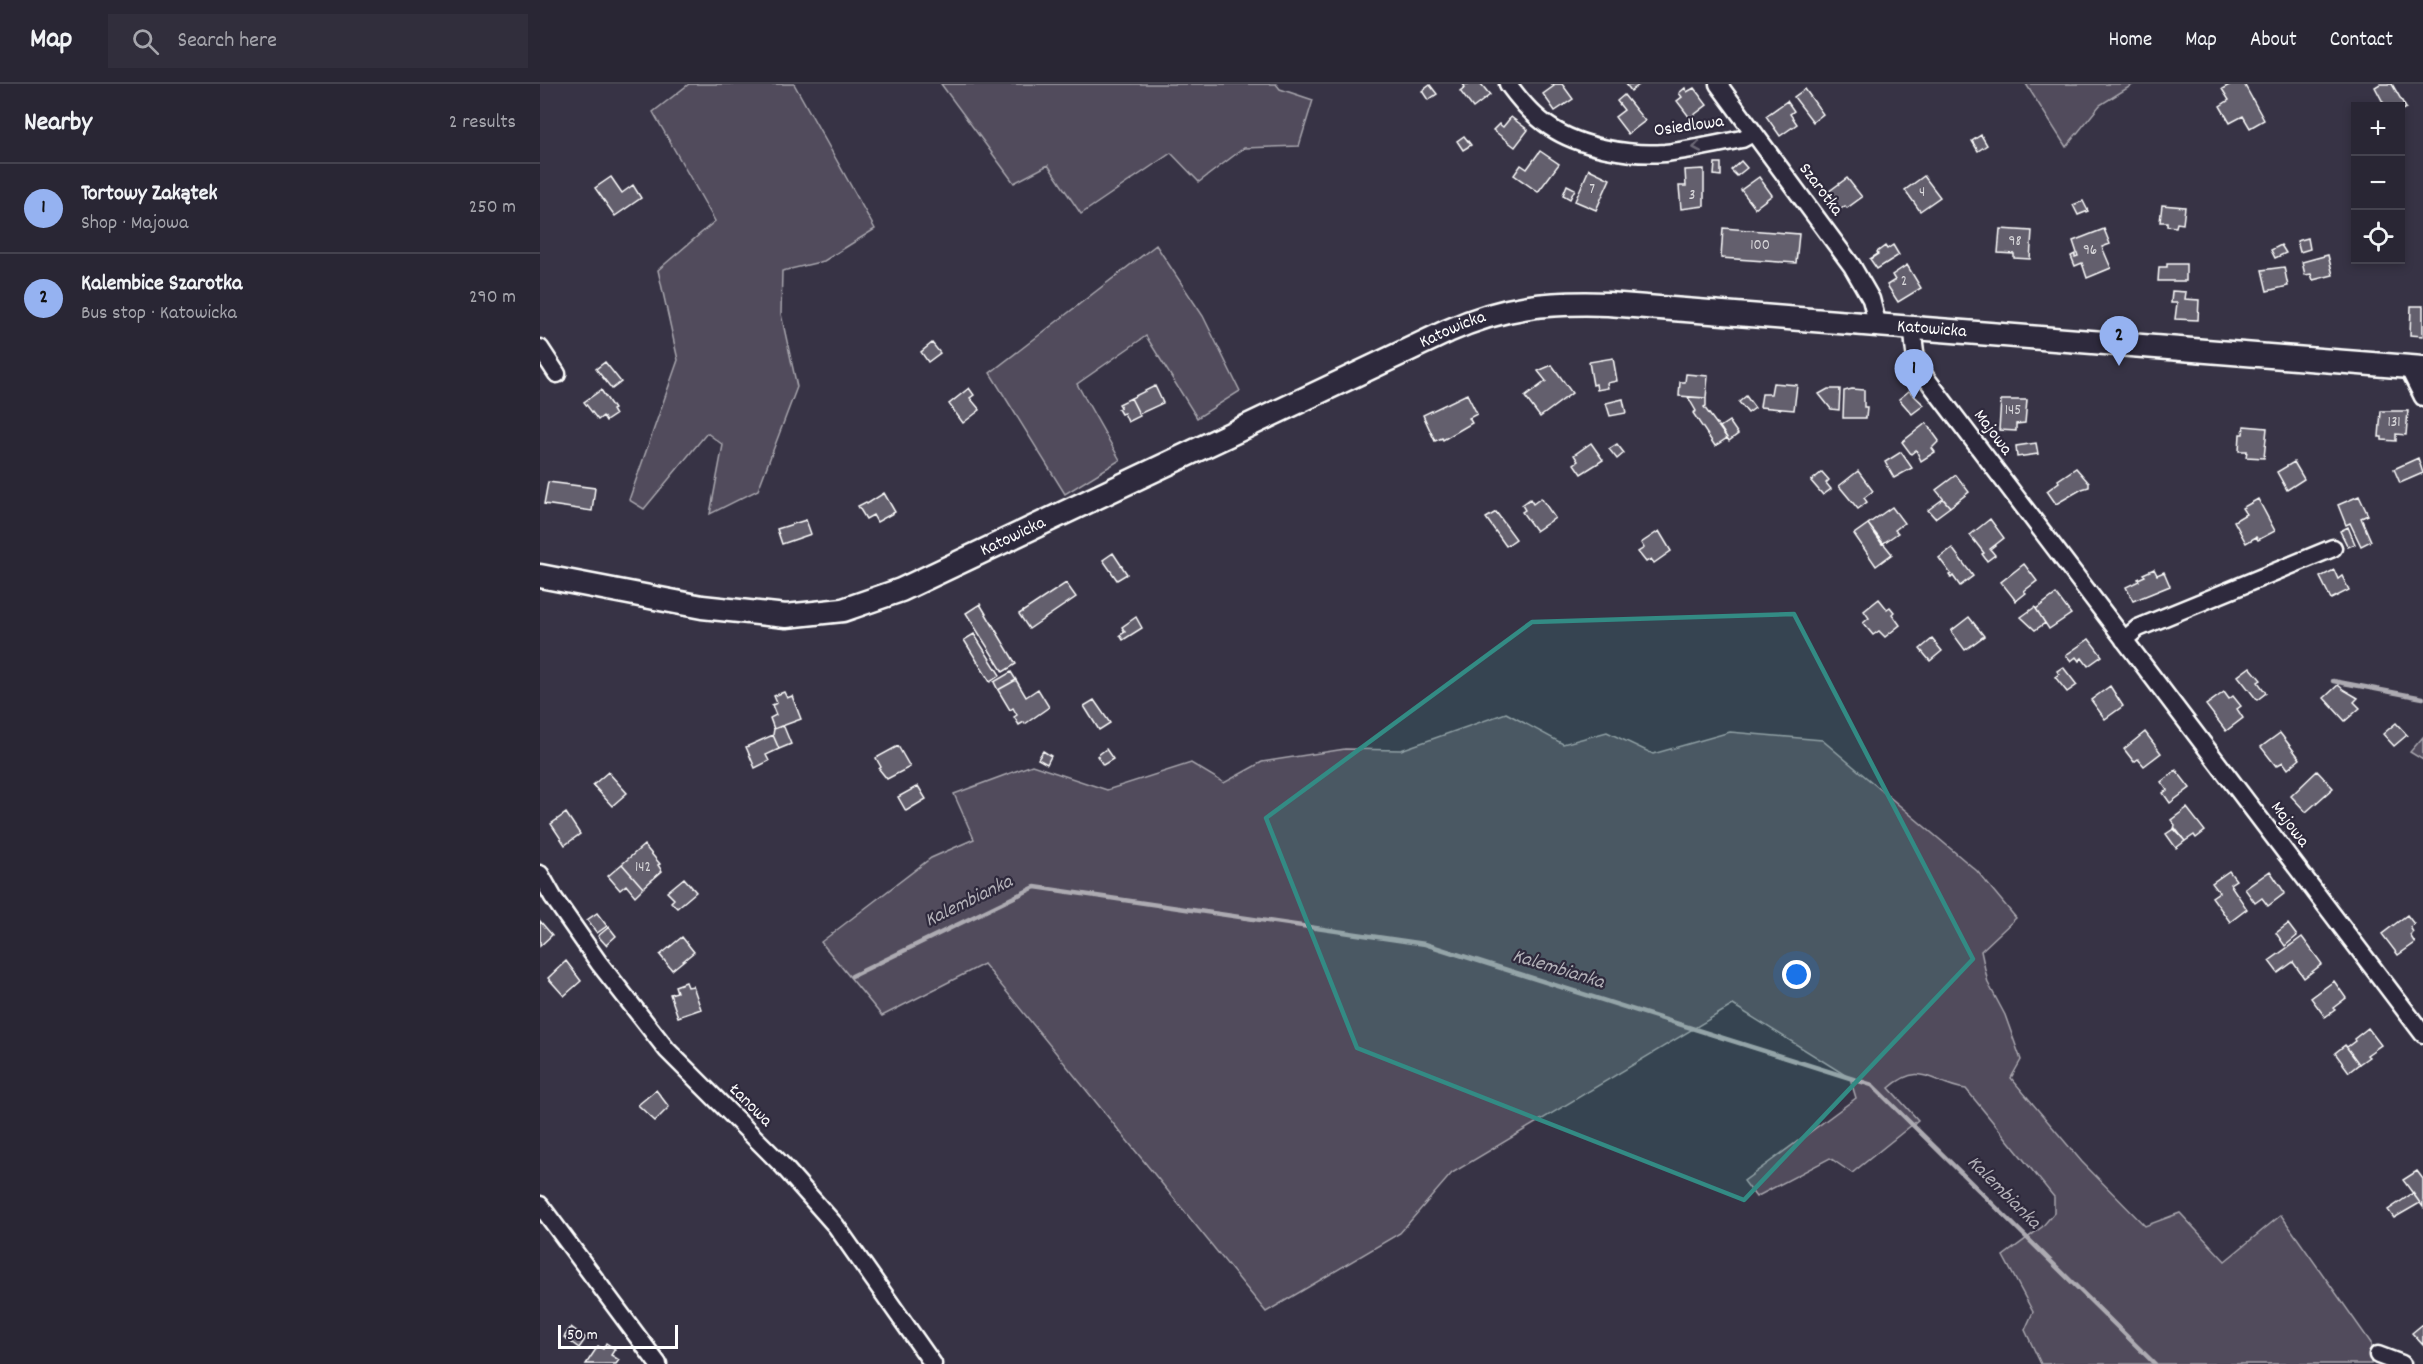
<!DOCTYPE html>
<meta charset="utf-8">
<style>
:root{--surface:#292634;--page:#312e3c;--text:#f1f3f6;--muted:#a5a5ac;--line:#45434f;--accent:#95b2f1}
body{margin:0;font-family:Dekko,sans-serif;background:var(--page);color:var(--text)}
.controls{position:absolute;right:18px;top:18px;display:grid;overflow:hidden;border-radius:0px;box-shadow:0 3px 9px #0003}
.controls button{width:54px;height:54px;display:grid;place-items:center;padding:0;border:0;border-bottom:2px solid var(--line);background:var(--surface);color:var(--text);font:30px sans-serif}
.scale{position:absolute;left:18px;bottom:15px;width:120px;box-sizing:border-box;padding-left:6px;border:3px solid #fff;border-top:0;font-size:16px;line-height:21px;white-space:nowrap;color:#fff;-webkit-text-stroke:4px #2f2a3d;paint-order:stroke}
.you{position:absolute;left:1257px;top:891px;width:21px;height:21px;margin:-15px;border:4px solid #fff;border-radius:50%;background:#1a73e8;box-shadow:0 0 0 9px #1a73e833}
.badge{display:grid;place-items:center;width:39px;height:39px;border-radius:50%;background:var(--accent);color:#111;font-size:20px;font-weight:700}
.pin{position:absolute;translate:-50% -50px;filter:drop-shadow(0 2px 3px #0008)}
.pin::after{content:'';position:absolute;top:32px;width:21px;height:18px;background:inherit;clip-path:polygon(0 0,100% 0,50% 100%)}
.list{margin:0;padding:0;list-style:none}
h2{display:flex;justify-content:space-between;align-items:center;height:78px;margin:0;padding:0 24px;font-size:26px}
h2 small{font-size:20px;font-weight:400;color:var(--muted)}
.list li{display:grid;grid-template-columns:39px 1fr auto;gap:18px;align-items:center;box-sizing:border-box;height:90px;padding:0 24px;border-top:2px solid var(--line)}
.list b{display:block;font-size:22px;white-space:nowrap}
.list p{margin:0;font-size:20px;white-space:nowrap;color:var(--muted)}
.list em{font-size:20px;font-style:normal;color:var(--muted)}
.icon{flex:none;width:33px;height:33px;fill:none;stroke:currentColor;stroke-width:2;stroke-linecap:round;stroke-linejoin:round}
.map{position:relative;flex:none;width:1883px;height:1280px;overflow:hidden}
header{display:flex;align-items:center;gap:36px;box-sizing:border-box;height:84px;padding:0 30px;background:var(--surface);border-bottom:2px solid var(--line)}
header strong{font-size:28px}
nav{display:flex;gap:33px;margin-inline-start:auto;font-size:21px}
.search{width:420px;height:54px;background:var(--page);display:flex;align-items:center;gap:15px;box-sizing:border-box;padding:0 21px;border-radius:0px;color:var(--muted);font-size:22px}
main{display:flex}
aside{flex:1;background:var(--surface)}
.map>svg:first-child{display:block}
.green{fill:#514c5c;stroke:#a8a6ae;stroke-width:1.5}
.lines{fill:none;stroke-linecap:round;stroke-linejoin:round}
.stream{stroke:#adabb2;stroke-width:4.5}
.building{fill:#635f6d;stroke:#fff;stroke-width:1.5}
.minor-casing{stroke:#fff;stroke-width:21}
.major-casing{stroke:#fff;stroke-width:27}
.minor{stroke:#2f2a3d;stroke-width:16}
.major{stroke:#2f2a3d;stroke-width:22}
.oneway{stroke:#6d6a77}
.marked{fill:#338b84;fill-opacity:0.2;stroke:#338b84;stroke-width:4.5;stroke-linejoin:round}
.labels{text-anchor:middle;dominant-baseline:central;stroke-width:4.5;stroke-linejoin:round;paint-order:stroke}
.number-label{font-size:15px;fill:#d8d7da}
.street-label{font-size:18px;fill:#fff;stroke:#2f2a3d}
.water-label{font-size:20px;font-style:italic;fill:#b4b2b9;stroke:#2f2a3d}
</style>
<header>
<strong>Map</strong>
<div class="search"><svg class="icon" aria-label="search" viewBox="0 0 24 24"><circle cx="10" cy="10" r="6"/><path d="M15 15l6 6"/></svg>Search here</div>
<nav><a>Home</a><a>Map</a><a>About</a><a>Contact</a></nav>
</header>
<main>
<aside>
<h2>Nearby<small>2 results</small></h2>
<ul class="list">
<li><span class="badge">1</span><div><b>Tortowy Zakątek</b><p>Shop · Majowa</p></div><em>250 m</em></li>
<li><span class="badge">2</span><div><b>Kalembice Szarotka</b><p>Bus stop · Katowicka</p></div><em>290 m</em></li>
</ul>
</aside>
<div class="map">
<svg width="1883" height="1280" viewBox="0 0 1883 1280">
<rect width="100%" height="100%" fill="#373345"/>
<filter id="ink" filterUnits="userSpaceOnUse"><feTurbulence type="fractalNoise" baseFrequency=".0167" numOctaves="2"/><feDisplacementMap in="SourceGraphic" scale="12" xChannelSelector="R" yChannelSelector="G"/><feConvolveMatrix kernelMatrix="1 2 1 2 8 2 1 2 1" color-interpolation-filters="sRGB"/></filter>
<g filter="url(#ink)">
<path class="green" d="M149,0h105l81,145 -51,32 -42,10 -1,43 16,73 -39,103 -48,24 13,-69 -16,-12 -63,76 -15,-9 49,-140 -20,-90 57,-49 -62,-109z
M401,0h335l4,5 33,11 -14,46 -55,2 -45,34 -28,-29 -90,61 -33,-49 -34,18z
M1486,0h108l-34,21 -34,42z
M616,161l47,71 37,75 -43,27 -51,-82 -69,48 43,76 -55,34 -75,-121z
M966,629l57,31 44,-12 46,22 77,-22 92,8 155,131 39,47 -35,33 7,32 17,32 16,45 -10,18 71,84 63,64 35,-13 45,48 56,-46 90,128v21h-330l-16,-34 8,-18 -30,-56 39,-29 12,-14v-16l-88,-108c-34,-4 -44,-30 -77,-1l29,32 -66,53 -22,-15 -74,39 -12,-16 112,-83 -6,-20 -117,-73 -281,168 -52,60 -134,79 -282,-348 -102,52 -61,-74 110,-84 43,-19 -20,-45 78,-29 75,25 84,-27 33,20 38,-21 83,-13 56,1z
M1883,653v23l-13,-8z"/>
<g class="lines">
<path class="stream" d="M1793,597l90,17
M312,892l183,-89 390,57 447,141 283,279"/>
</g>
<path class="building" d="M923,0h18l9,11 -17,13 -13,-17 5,-4z
M1012,0h10l11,15 -18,12 -12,-17 11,-8z
M1086,0h12l1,1 -8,6z
M1691,0h13l20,36 -14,8 -7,-12 -13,7 -10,-17 9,-6 -7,-11z
M1840,0h12l14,24 -6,3v-5h-15l-10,-19z
M890,1l7,9 -9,6 -6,-9z
M1145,4l2,4 7,-4 13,17 -17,13 -13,-17 5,-4 -3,-4z
M1265,5l18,25 -10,8 -19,-25z
M1084,11l21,26 -17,13 -13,-17 9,-7 -7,-9z
M1247,17l7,10 -4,3 7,10 -17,12 -14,-20z
M971,33l17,13 -13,17 -22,-17 6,-6 4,3z
M1441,51l6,10 -9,6 -6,-10z
M924,52l7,9 -8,5 -6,-9z
M1000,67l19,13 -21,28 -24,-17 7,-10 6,4z
M1201,77l6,7 -10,8 -6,-6z
M1175,79h6v13l-7,-1z
M1049,85l21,10 -14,31 -21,-9z
M1164,85v37l-23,3 -2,-23h7l-1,-16z
M1384,92l16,21 -20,14 -15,-21z
M71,93l11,16 11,-8 8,13 -26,18 -20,-28z
M1219,93l13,18 -17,13 -14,-18z
M1307,94l15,19 -15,11 -2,-2 -10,7 -11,-18z
M1027,101l8,4 -5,10 -7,-4z
M1543,117l5,10 -10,4 -5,-10z
M1622,121l23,2 -2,17 -6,-1 -1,4 -9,-1v-4h-7z
M1183,144l76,6 -3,29 -75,-5z
M1460,145l32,2 -2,28 -16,-1v-4l-16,-1z
M1564,145l6,15 -8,3 9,21 -24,10 -5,-15 -7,3 -4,-10 4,-2v3l3,-1 -5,-15z
M1768,154l2,11 -10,3 -3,-11z
M1353,161l6,10 -22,14 -7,-10 8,-5 -1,-2 8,-6 2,3z
M1741,161l5,8 -11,5 -4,-8z
M1788,171l5,20 -20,5 -2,-6 -6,1 -3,-13z
M1627,180h19v17h-28l1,-14h8z
M1367,181l14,23 -23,14 -11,-17 8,-5 -3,-5z
M1744,183l4,19 -21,5 -5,-21z
M1632,207l14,1 -1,7 14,1 -1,20 -23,-1 2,-16h-6z
M1871,222h12v30l-13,-1z
M392,259l8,10 -12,9 -7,-10z
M1073,274l4,23 -10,2 1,5 -11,2 -1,-6 -3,1 -4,-23z
M65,278l16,20 -9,7 -16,-20z
M1012,281l20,28 -32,24 -15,-20 21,-16 -8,-10z
M1146,290l22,2 -2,22 -27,-2 1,-14h5z
M1233,299l24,2 -3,25 -34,-3 2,-13h9z
M615,302l8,17 -24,11 -8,-16z
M429,304l5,7 -4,3 10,12 -17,13 -14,-19z
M1288,305h12l-1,21 -8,-1 -12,-15z
M1312,305l12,1v17h3l-1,11h-23l1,-27z
M61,306l13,19 -2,1 3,5 -9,6 -3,-5 -5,4 -14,-18z
M1369,307l15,14 -12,9 -13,-15z
M927,310l10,20 -8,4 3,5 -29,17 -1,-2 -7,3 -12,-26z
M1206,312l9,12 -7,5 -9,-11z
M1148,313l18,1v8l-2,1 23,31 -12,8 -22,-33 3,-2z
M591,314l9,18 -12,6 -4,-9 -3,1 -3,-5 3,-2 -2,-3z
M1083,315l3,14 -16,3 -4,-13z
M1461,316h26l-2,23 -9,1v7l-17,-1z
M1841,327h27l-2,24 -10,-1v7l-14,-1v-3h-3z
M1189,337l9,13 -9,7 -9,-14z
M1386,339l13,18 -7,7 3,4 -14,9 -5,-11 -5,4 -9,-12z
M1704,342l23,2 -3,30 -18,-1 1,-6h-8l1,-17h3z
M1051,359l12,17 -22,14 -7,-10 4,-3 -4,-6z
M1496,359l2,11 -21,3 -1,-11z
M1077,360l7,9 -7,6 -8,-10z
M1361,368l11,16 -18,10 -9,-16z
M1878,374l5,15 -23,10 -6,-14z
M1754,378l10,17 -17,11 -10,-18z
M1536,384l13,15v4l-7,2 -26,15 -9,-13 12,-9 -1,-2z
M1318,387l15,20 -9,7 3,4 -9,7 -19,-23z
M1282,388l7,8 -3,3 5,6 -8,6 -12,-14z
M1416,391l13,17 -19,15 -14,-17z
M8,398l47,6 -3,23 -48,-7z
M344,409l11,19 -18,10 -4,-7 -7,4 -8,-13 8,-4 1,2z
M1819,412l9,19 -7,3 10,23 -10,5 -11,-23 -4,2 -8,-20z
M1001,414l14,20 -19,13 -14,-19 3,-2 -3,-5 8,-6 3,5z
M1403,415l7,8 -15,11 -7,-8z
M1718,415l17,32 -17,9 -2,-3 -10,6 -12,-22 12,-7 -4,-6z
M1352,423l12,16 -9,7 3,3 -16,11 -14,-20z
M956,428l20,27 -10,7 -20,-28z
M1450,435l14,19 -14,11 5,6 -8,6 -5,-7 2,-1 -14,-18z
M266,436l5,14 -29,10 -5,-15z
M1328,440l24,30 -16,12 -22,-32z
M1808,443l7,17 -7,3 -8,-16z
M1119,447l12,20 -17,12 -3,-4 -5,3 -8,-10 6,-4 -3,-5z
M1412,464l21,28 -13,10 -7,-10 -2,2 -2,-3 2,-1 -12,-16z
M573,469l14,21 -10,6 -14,-20z
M1484,480l13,17 -13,10 2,2 -10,8 -15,-19z
M1614,485l3,6 7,-3 6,14 -37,15 -7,-14 13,-6 -1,-2 7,-3 -2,-2z
M1794,486l4,9 4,-3 7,14 -18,9 -11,-22z
M526,499l10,14 -47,32 -10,-15z
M1516,510l15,20 -22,15 -13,-20z
M1339,515l8,10 3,-2 4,5 -2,2 8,11 -15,12 -6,-6 -6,4 -10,-12 6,-5 -5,-7z
M440,520l36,60 -13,8 -37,-59z
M1495,523l10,16 -10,7 -14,-13z
M596,533l6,11 -19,12 -3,-5 5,-3 -3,-5z
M1429,533l15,19 -19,14 -14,-19z
M434,550l26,41 -10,7 -26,-42z
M1392,555l10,12 -12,10 -10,-12z
M1549,555l13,17 -14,10 -6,-8 -3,3 -3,-4 -5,4 -5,-6z
M1523,583l14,18 -10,7 -12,-15 4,-3 -2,-3z
M1710,583l11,13 -3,2 8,11 -9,7 -19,-24z
M471,588l5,8 -18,10 -4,-8z
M476,596l10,17 12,-8 11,18 -24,17 -1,-2 -5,3 -5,-8 3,-2 -4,-7 -3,2 -12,-20z
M1798,601l6,5 14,8 -4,4 6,6 -15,13 -21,-23z
M1570,602l13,20 -18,13 -14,-19z
M244,608l3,6 5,-2 9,23 -27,10 -4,-11 6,-3 -4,-10 5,-2 -3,-7z
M1684,608l5,7 4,-3 8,10 -4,3 6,9 -17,13 -20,-26z
M554,616l16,23 -11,7 -15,-24z
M1856,639l11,12 -13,11 -11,-12z
M241,642l3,1 7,17 -12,5 -6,-14 1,-6z
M1605,648l16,21 -17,13 -6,-7 -4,3 -10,-13z
M1740,649l20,26 -12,10 -5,-7 -7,4 -15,-19z
M233,651l6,14 -13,6 3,6 -14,7 -9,-21z
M358,662l12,21 -23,12 -8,-10 2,-2 -5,-9z
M566,665l7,10 -10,6 -6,-9z
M503,667l8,5 -4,8 -9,-5z
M1636,686l14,18 -20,15 -7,-10 4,-3 -6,-8z
M1777,687l16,17 -27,24 -15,-16z
M68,688l19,21 -15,13 -19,-21z
M378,702l8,13 -20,12 -8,-14z
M1647,724l18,23 -9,7 -2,-3 -9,6 -11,-12 1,-4 -4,-5z
M26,729l14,21 -15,11 -14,-21z
M1635,744l10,13 -9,7 -10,-14z
M104,761l16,19 -2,1 4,6 -19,17 -21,-24z
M82,780l21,24 -8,8 -9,-11 -6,5 -12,-14z
M1689,787l7,9 -6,4 17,25 -17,13 -18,-25 7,-5 -7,-9z
M1730,787l15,22 -17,13 -6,-8 -7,5 -10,-14z
M144,794l12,14 -19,16 -6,-6 3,-3 -7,-7z
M57,829l10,13 -10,7 -10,-13z
M1867,831l7,9 -4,3 3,5 -3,3 5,8 -17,12 -16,-21z
M0,837l12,14 -12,11z
M1748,840l9,12 -12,10 -9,-13z
M69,843l7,9 -10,9 -8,-9z
M142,853l12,15 -22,18 -12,-15z
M1762,853l20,27 -18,14 -11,-16 -15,11 -9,-12z
M26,877l15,20 -17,15 -16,-18z
M1794,897l12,17 -13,10 2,2 -10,7 -14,-19z
M146,898l2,5 5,-1 8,23 -23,8 -8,-23 7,-2 -2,-6z
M1828,944l13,17 -14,10 2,2 -10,7 -14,-19 2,2 8,-6 -1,-2z
M1805,961l14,19 -10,8 -14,-19z
M116,1006l13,17 -14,14 -17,-16z
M1877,1087l6,8v28l-20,-27z
M1873,1109l7,10 -26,15 -6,-8z
M1883,1240v21l-11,-12z
M31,1243l15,11 -7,10 -15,-11z
M66,1259l9,6 -4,6 8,5 -3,4h-30l12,-18 5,3z"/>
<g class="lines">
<defs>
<path id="minor" d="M968,0c11,15 26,33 42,43 29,20 80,29 115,26 26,-3 52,-9 77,-14l11,-6
M1178,0l134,182 19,33 7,27
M1373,244c1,19 1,34 13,50l497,656
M0,264l17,26
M1868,283l15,30
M1584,556l14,-12 195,-80
M0,790l13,23 46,66 68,87 116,116 53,60 97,138
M0,1121l118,159
M1838,1271l24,9"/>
<g id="major">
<path id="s1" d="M0,492l162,31 84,9 57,-6 58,-20 547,-259c56,-25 100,-29 160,-27l815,64"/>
</g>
</defs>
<use href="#minor" class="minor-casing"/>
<use href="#major" class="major-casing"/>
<use href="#minor" class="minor"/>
<use href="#major" class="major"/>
</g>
<defs><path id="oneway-chevron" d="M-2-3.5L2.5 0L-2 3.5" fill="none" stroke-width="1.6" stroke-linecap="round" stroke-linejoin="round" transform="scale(1.5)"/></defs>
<use class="oneway" href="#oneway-chevron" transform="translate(1157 63) rotate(170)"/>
</g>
<path class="marked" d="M1254,530l179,345 -229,241 -387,-152 -91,-230 266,-196z"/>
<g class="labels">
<g class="number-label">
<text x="1052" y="106">7</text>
<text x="1382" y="109">4</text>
<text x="1152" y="112">3</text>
<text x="1475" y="158">98</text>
<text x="1220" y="162">100</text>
<text x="1550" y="167">96</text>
<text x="1364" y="198">2</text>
<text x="1473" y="327">145</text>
<text x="1854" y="339">131</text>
<text x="103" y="784">142</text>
</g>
<g class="street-label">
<text transform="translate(1149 43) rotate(-8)">Osiedlowa</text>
<text transform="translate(1280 106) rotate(53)">Szarotka</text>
<text stroke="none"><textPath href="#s1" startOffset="1462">Katowicka</textPath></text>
<text stroke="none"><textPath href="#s1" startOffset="978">Katowicka</textPath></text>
<text transform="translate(1452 349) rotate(53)">Majowa</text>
<text stroke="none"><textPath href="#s1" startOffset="492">Katowicka</textPath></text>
<text transform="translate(1749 741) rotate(53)">Majowa</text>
<text transform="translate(210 1022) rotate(45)">Łanowa</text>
</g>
<g class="water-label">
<text transform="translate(429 818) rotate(-26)">Kalembianka</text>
<text transform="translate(1018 886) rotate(17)">Kalembianka</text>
<text transform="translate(1463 1109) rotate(45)">Kalembianka</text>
</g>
</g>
</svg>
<div class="controls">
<button>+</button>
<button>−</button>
<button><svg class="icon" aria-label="locate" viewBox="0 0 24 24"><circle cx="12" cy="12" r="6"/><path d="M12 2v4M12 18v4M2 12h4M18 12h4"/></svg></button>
</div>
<div class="scale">50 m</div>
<div class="you"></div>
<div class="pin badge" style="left:1374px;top:315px">1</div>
<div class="pin badge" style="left:1579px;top:282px">2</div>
</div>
</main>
